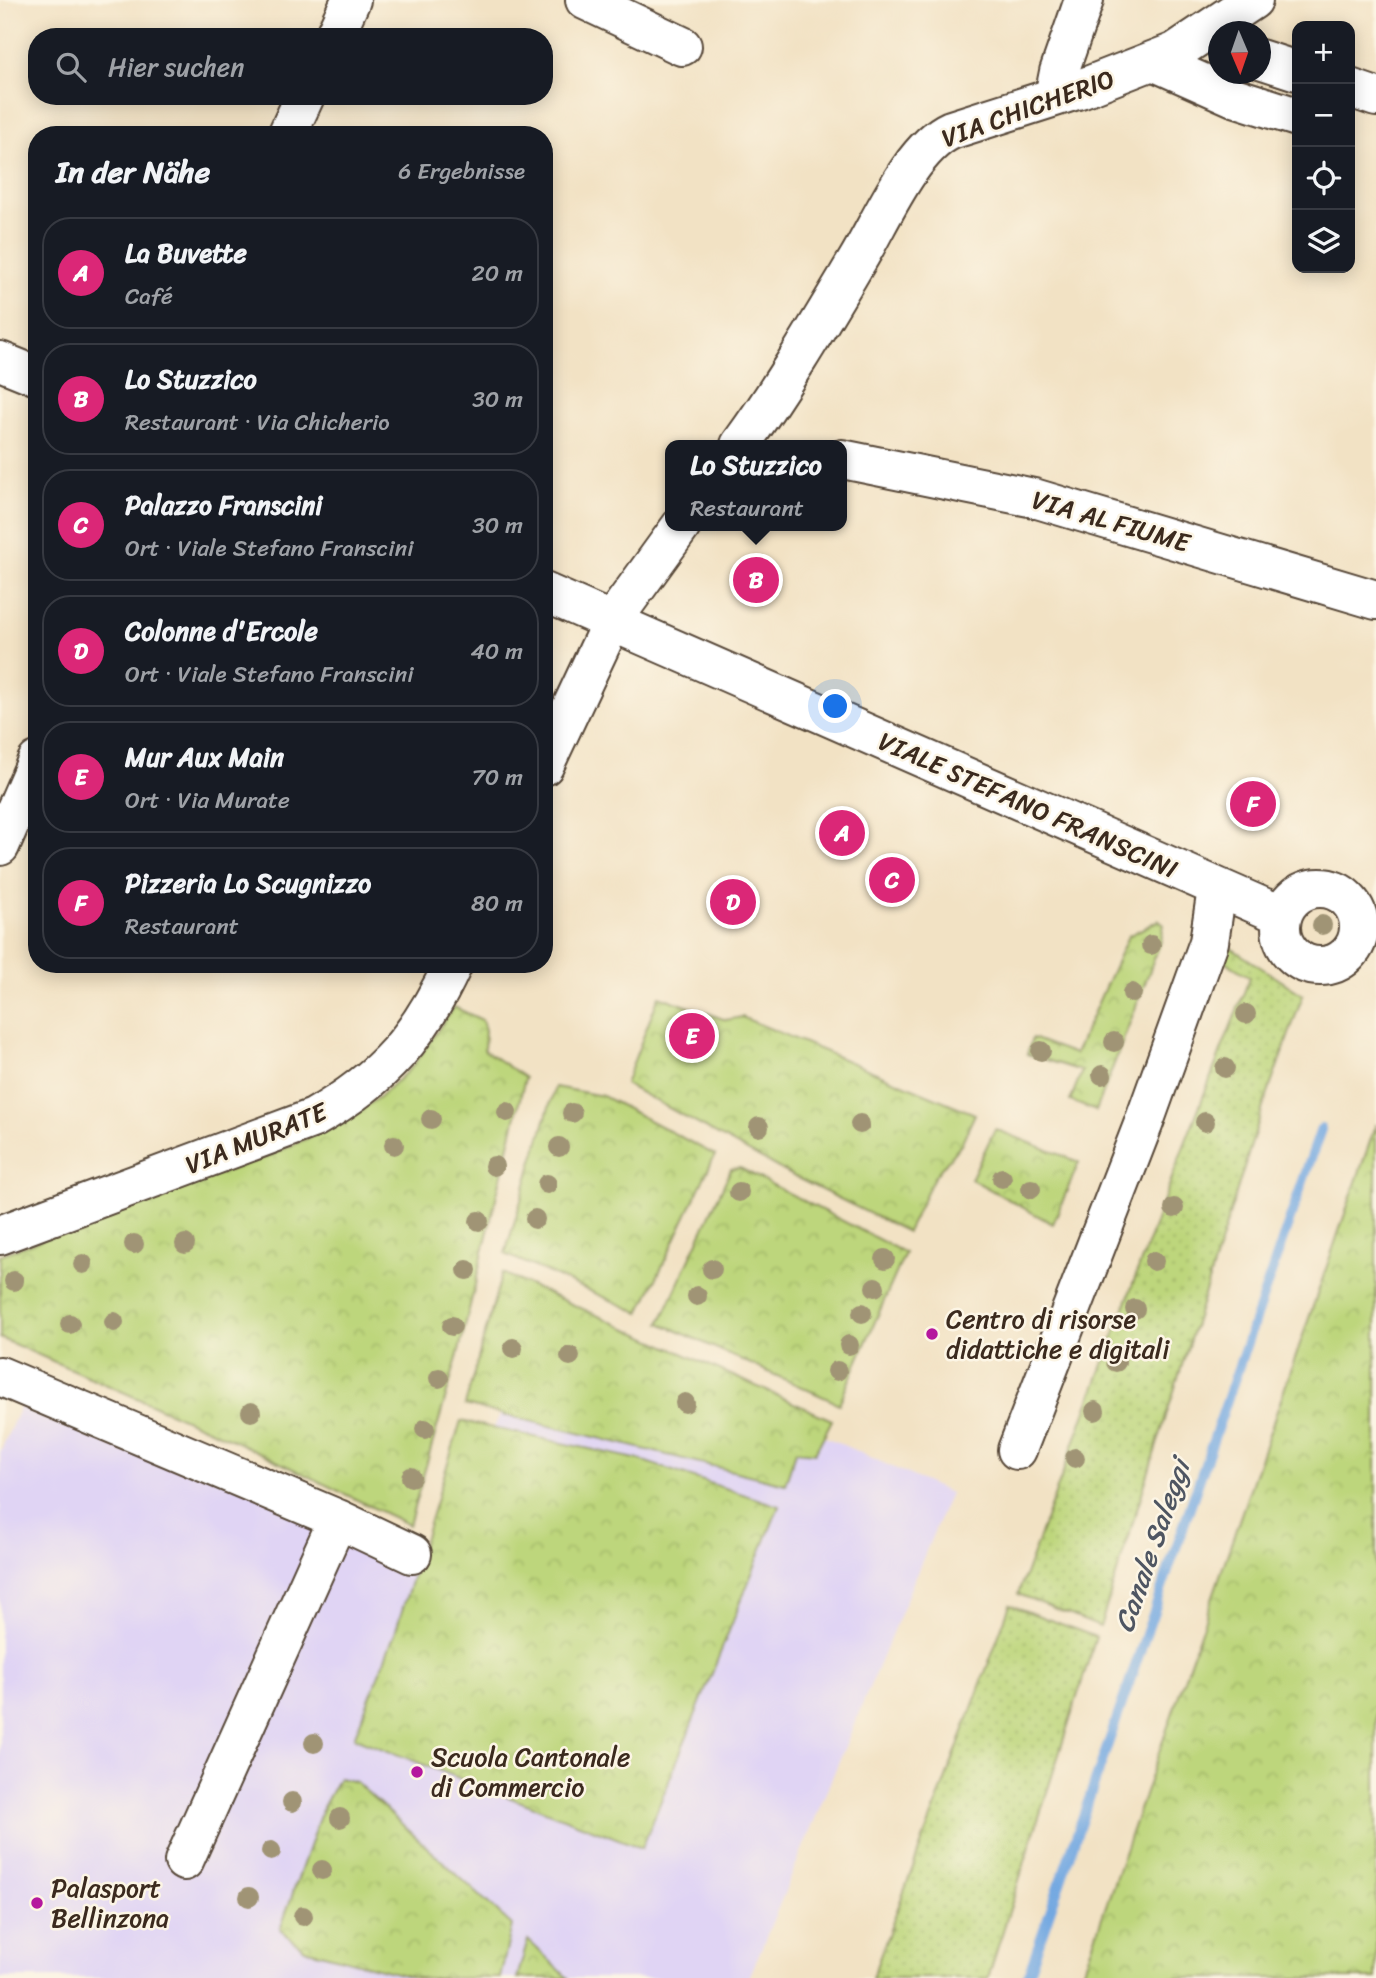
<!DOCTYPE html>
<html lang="de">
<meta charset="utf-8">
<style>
:root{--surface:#171b24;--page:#242831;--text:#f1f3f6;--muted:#9ea1a6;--line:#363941;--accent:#db2777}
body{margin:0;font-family:Sriracha,sans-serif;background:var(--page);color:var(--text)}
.controls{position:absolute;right:21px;top:21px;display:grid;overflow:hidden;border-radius:14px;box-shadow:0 4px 18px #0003}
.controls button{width:63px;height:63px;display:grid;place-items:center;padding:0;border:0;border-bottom:2px solid var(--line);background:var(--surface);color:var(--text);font:35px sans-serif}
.compass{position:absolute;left:1208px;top:21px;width:63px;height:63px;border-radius:50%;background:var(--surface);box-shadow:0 4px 18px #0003;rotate:178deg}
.you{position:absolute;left:836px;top:707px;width:24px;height:24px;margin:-18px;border:5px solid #fff;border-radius:50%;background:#1a73e8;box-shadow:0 0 0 10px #1a73e833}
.badge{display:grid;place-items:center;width:46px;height:46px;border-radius:50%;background:var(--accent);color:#fff;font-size:23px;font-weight:700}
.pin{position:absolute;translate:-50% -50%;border:4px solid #fff;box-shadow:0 2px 7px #0006}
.popup{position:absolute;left:665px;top:440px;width:182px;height:91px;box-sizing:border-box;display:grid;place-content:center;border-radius:14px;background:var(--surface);filter:drop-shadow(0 2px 5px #0005);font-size:23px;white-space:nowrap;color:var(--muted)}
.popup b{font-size:26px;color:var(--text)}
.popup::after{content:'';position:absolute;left:50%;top:100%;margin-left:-14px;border:14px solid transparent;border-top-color:var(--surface)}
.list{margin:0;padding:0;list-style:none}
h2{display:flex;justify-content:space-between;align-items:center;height:91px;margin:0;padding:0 28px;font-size:30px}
h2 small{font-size:23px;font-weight:400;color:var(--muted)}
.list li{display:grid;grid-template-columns:46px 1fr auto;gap:21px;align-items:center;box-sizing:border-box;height:112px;margin:0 14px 14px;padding:0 14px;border:2px solid var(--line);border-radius:28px}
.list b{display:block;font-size:26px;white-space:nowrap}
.list p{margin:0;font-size:23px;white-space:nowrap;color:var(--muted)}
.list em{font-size:23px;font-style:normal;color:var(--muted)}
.icon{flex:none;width:38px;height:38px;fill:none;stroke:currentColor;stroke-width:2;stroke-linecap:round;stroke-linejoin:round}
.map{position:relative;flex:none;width:1376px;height:1978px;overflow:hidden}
.search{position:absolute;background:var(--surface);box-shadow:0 4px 18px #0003;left:28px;top:28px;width:525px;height:77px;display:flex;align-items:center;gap:18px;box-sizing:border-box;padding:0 24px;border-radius:28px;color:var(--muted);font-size:26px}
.panel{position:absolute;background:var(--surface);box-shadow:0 4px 18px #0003;left:28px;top:126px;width:525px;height:847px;border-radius:28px}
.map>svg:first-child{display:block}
.built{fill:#e0d4f4}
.grass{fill:url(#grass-dots);stroke:#7c804c;stroke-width:2}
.park{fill:url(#park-crowns);stroke:#7c804c;stroke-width:2}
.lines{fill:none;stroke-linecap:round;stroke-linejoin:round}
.stream{stroke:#73a8e1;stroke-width:10}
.minor-casing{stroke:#564637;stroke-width:42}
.minor{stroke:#fff;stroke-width:38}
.tree{fill:#a09475}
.poi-dot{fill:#b5179e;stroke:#fcf5e5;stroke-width:2.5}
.labels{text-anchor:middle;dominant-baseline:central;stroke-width:5;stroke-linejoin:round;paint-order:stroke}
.street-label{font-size:26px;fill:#3b2a1e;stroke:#fcf5e5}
.poi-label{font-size:26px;fill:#3b2a1e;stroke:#fcf5e5;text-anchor:start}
.water-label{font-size:28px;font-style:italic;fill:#4f5662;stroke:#fcf5e5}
</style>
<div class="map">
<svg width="1376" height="1978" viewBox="0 0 1376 1978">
<defs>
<pattern id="grass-dots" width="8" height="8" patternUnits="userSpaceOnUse" patternTransform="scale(1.75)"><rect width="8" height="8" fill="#bdd67b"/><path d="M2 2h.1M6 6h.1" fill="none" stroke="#a3b86a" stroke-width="1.8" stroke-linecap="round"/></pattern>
<pattern id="park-crowns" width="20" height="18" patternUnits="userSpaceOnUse" patternTransform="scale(1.75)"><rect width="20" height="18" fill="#bdd67b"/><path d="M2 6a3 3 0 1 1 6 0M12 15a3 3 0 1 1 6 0" fill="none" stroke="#a3b86a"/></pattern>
</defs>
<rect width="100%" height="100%" fill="#fcf5e5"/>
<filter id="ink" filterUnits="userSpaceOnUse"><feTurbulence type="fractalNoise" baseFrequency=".0143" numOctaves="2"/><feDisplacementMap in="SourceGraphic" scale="14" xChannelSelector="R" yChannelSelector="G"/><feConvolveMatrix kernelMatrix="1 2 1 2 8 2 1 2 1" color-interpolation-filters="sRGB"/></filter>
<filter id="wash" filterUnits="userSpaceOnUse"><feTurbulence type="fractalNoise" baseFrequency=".00686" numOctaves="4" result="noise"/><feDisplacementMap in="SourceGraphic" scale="28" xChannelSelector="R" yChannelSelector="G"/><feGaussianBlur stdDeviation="1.57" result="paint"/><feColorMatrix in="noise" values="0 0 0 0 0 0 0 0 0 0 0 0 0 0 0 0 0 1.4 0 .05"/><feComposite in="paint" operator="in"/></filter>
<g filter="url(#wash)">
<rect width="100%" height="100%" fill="#f2e2c4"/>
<path class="built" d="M558,1317l392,176 -201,485h-749v-526l28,-63 385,177z"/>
<path class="grass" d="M1228,946l75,49 -40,112 -163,520 -82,-33 164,-443 68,-174 -26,-16z
M1010,1605l86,32 -108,341h-116z"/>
<path class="park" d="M1159,920l5,4 -3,17 -65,170 -26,-10 12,-30 -55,-17 5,-16 43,16 53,-118z
M659,996l67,24 16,-3 233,97 -14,30 -27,33 -27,55 -114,-56 -168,-92z
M454,1007l28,13 3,10 -1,20 41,28 -66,273 -50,174 -174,-84 -235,-103v-83l268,-99 76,-34 35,-25 33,-30z
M555,1087l48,9 112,59 -75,158 -135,-59z
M1376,1124v854h-295z
M995,1129l84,33 -26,62 -82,-45z
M740,1168l165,85 -66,151 -179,-81 71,-154z
M502,1273l330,147 -17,33 -19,-2 -11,33 -320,-79z
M461,1421l179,39 139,46 -137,342 -288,-110 41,-105z
M339,1778l17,4 156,143 -12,53h-85l-110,-29 -25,-19 43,-123z
M528,1940l40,38h-51z"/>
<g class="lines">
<path class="stream" d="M1027,1978l294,-849"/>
</g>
</g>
<g filter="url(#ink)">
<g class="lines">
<defs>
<path id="minor" d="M585,0l97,46
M334,37l17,-37
M1260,59l37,12
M1153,61l81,36 63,20
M1350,88l26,9
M1054,97l5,-25 25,-72
M287,135l18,-39
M0,361l37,15
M740,445c43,-59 81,-124 118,-186 23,-38 53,-111 93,-129l129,-41 95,-37 78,-52
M842,459l192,39 342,102
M544,592l737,323
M544,766l68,-145 69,-95
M0,846l37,-85
M1281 927a39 39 0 1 1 78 0a39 39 0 1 1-78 0Z
M0,1235l314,-117c70,-40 106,-82 139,-154
M0,1376l338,143 74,35
M1017,1450l126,-325 66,-183 8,-53
M184,1861l154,-342"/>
</defs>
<use href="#minor" class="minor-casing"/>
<use href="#minor" class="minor"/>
</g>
<g class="tree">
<circle cx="1322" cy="925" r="10"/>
<circle cx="1151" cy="945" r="10"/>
<circle cx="1132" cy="993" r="10"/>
<circle cx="1246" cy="1014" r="10"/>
<circle cx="1114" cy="1042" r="10"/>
<circle cx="1041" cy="1051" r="10"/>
<circle cx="1225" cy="1068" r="10"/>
<circle cx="1102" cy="1075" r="10"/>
<circle cx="507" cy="1112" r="10"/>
<circle cx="572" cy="1113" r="10"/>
<circle cx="431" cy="1119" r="10"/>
<circle cx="1205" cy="1122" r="10"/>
<circle cx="860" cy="1124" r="10"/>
<circle cx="759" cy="1127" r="10"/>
<circle cx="394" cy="1145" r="10"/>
<circle cx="559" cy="1147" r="10"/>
<circle cx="494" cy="1166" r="10"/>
<circle cx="1002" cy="1178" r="10"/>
<circle cx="547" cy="1184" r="10"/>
<circle cx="1031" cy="1189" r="10"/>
<circle cx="739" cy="1192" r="10"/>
<circle cx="1174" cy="1208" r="10"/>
<circle cx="535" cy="1219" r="10"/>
<circle cx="479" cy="1221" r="10"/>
<circle cx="134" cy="1244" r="10"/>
<circle cx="185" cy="1244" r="10"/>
<circle cx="885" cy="1259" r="10"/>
<circle cx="1154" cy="1261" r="10"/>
<circle cx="83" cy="1264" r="10"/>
<circle cx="712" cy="1269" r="10"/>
<circle cx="467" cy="1270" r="10"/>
<circle cx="14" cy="1281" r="10"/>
<circle cx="875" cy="1287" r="10"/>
<circle cx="697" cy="1296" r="10"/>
<circle cx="1135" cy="1309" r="10"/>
<circle cx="862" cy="1313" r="10"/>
<circle cx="114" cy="1322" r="10"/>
<circle cx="70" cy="1324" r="10"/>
<circle cx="452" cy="1326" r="10"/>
<circle cx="849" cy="1345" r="10"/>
<circle cx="513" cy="1348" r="10"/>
<circle cx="570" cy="1356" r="10"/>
<circle cx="1116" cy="1362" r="10"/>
<circle cx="837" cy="1371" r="10"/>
<circle cx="439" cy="1378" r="10"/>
<circle cx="685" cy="1403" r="10"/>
<circle cx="1095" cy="1411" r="10"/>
<circle cx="251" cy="1412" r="10"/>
<circle cx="425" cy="1429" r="10"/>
<circle cx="1075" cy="1458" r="10"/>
<circle cx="411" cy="1477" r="10"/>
<circle cx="314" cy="1743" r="10"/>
<circle cx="292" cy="1802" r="10"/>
<circle cx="340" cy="1818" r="10"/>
<circle cx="271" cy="1851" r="10"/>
<circle cx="322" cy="1870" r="10"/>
<circle cx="249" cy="1897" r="10"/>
<circle cx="303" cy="1916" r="10"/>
</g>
</g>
<g class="poi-dot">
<circle cx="932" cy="1334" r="7"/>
<circle cx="417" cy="1772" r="7"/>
<circle cx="37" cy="1903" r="7"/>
</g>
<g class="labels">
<g class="street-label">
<text transform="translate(1028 108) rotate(-20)">VIA CHICHERIO</text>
<text transform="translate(1111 521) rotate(16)">VIA AL FIUME</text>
<text transform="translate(1028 805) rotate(24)">VIALE STEFANO FRANSCINI</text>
<text transform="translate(256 1138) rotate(-22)">VIA MURATE</text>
</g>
<g class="poi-label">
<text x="946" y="1319">Centro di risorse<tspan x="946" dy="30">didattiche e digitali</tspan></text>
<text x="431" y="1757">Scuola Cantonale<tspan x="431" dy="30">di Commercio</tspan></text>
<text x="51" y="1888">Palasport<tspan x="51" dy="30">Bellinzona</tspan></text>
</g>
<g class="water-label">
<text transform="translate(1152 1546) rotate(-71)">Canale Saleggi</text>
</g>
</g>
</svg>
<div class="controls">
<button>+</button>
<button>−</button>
<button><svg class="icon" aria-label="locate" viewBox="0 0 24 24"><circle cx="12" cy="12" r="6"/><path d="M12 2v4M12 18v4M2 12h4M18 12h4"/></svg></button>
<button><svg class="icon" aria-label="layers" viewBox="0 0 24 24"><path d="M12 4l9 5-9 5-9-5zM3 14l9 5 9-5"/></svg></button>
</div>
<svg class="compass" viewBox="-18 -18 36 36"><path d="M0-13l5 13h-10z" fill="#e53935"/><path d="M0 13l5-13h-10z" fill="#9ea1a6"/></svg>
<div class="you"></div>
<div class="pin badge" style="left:842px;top:833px">A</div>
<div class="pin badge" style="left:756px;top:580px">B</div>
<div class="popup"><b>Lo Stuzzico</b>Restaurant</div>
<div class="pin badge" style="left:892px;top:880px">C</div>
<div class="pin badge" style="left:733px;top:902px">D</div>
<div class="pin badge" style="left:692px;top:1036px">E</div>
<div class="pin badge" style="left:1253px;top:804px">F</div>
<div class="search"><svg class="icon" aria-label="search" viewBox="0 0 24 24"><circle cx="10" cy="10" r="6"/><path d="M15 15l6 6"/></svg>Hier suchen</div>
<section class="panel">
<h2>In der Nähe<small>6 Ergebnisse</small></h2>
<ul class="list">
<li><span class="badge">A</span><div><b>La Buvette</b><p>Café</p></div><em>20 m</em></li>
<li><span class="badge">B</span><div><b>Lo Stuzzico</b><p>Restaurant · Via Chicherio</p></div><em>30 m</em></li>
<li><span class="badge">C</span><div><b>Palazzo Franscini</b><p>Ort · Viale Stefano Franscini</p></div><em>30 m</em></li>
<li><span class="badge">D</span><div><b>Colonne d'Ercole</b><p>Ort · Viale Stefano Franscini</p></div><em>40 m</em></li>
<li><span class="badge">E</span><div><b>Mur Aux Main</b><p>Ort · Via Murate</p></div><em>70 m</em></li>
<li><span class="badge">F</span><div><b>Pizzeria Lo Scugnizzo</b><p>Restaurant</p></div><em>80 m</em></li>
</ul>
</section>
</div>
